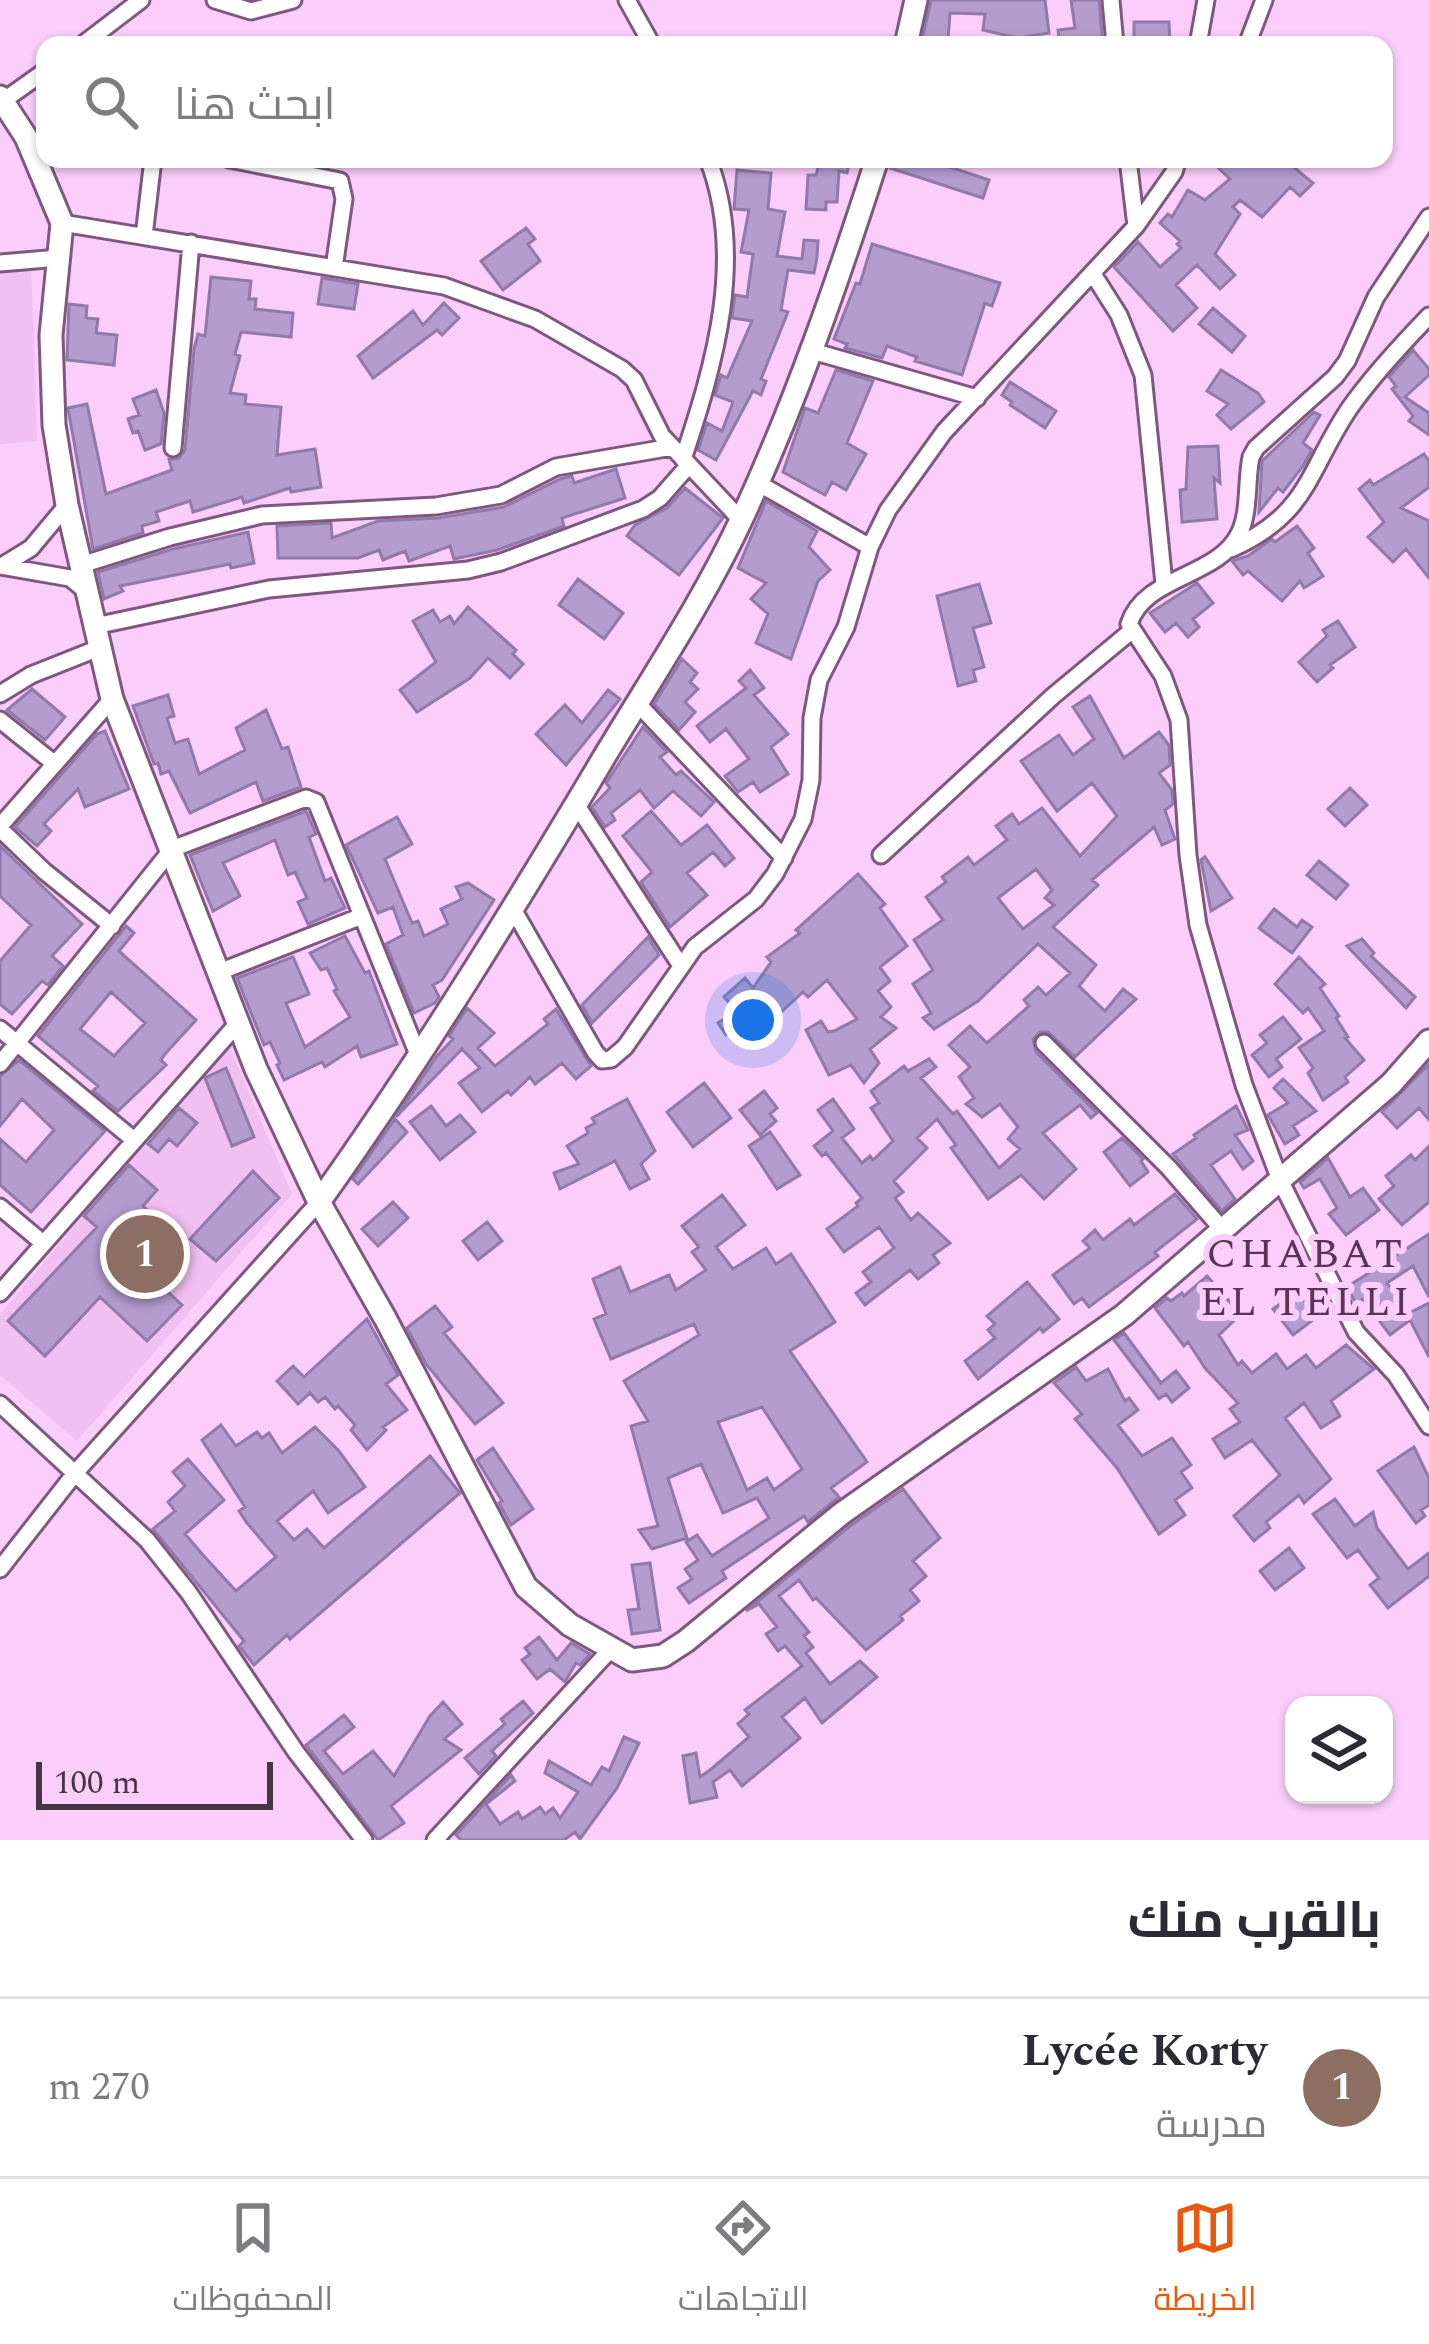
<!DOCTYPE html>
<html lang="ar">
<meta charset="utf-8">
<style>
:root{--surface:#fff;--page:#f7f7f7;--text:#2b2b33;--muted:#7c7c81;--line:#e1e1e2;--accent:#ea580c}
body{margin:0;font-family:Spectral,Cairo,serif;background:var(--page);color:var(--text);direction:rtl}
.controls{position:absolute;right:36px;bottom:36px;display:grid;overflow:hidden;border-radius:24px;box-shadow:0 3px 9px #0004}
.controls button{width:108px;height:108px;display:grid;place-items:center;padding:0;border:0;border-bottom:3px solid var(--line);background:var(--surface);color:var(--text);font:60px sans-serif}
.scale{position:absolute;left:36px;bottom:30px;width:237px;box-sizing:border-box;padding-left:12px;border:6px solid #473547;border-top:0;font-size:33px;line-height:42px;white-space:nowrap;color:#473547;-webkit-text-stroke:9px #facdfa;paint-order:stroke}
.you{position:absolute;left:753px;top:1020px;width:42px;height:42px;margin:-30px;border:9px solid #fff;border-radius:50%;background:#1a73e8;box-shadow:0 0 0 18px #1a73e833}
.badge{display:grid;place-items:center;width:78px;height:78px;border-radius:50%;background:var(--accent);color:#fff;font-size:39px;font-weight:700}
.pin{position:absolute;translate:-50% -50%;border:6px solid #fff;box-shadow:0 3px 12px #0006}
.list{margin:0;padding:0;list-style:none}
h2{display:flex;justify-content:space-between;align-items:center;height:156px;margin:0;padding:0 48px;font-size:51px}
h2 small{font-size:39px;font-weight:400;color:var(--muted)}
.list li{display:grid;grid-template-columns:78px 1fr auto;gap:36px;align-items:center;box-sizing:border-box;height:180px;padding:0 48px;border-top:3px solid var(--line)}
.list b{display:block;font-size:45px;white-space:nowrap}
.list p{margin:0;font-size:39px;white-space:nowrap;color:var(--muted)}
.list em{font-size:39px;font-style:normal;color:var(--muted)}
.icon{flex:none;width:66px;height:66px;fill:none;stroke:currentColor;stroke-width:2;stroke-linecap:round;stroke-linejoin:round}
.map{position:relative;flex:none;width:1429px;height:1840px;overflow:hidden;direction:ltr}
.search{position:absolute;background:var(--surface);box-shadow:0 3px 9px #0004;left:36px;right:36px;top:36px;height:132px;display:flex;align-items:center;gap:30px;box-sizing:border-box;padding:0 42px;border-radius:24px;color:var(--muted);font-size:45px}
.sheet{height:336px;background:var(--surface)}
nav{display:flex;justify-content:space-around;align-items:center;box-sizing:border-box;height:168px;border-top:3px solid var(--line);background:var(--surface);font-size:33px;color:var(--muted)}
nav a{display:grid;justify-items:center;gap:6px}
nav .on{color:var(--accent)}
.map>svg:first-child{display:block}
.built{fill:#f1bff1}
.building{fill:#b49ccf;stroke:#917aab;stroke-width:3;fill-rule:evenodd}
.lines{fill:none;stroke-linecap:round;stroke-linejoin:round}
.minor-casing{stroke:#7e587f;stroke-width:21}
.tertiary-casing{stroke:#7e587f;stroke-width:27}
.minor{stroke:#fff;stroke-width:15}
.tertiary{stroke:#fff;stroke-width:21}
.labels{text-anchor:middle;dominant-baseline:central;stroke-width:12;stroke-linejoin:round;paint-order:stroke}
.neighbourhood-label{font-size:42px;letter-spacing:3px;fill:#593459;stroke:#facdfa}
</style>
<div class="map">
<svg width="1429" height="1840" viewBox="0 0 1429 1840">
<rect width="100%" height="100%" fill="#facdfa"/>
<path class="built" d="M31,263l6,178 -37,3v-178z
M228,1043l64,151 -215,247 -77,-66v-60z"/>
<path class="building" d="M931,0h114l4,33 -31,5 -35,-8 2,-16 -35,-1 -2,27 -27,5z
M1071,0h28l4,45h-43l-2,-15 17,-2z
M1134,22h35l1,23h-36z
M808,159h42l-3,14 -8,-2 -2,31h-11v8l-20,-1 2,-34h8l2,-8 -11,-2z
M892,159h34l63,21 -6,18 -93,-30z
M1209,159h75l29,24 -13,13 -10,-9 -28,30 -22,-17 -7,7 7,7 -25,40 20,21 -15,14 -23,-24 -21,20 21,23 -24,23 -59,-64 24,-25 22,25 21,-19 -4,-4 3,-3 -20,-18 8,-9 4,3 16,-27 17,10 25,-21z
M737,170l34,3 -3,36 17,3 -8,44 25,3 2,-19 14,1 -1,16 -3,16 -26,-3 -7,40 7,2 -27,67 5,2 -5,14 -8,-4 -37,69 -18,-10 9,-27 15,8 11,-29 -18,-7 6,-20 6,3 25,-57 -20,-3 3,-23 12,2 6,-43 -12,-2 8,-42 -15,-1z
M526,228l9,11 -7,5 12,17 -37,29 -22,-29z
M872,244l128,39 -8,23 -7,-3 -23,72 -47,-14 2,-4 -30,-11 -5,12 -37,-10 2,-4 -13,-5 22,-56 4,1z
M211,277l40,4 -2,18h7l-1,10 38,4 -2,24 -50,-5 -6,22 5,2 -10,37 16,2 -1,9 36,3 -4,48 38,-6 6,38 -30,5 -1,-4 -46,15 -2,-6 -49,15 -3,-11 -34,11 3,9 -17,5 1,7 -50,16 -25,-141 19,-4 19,90 66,-24 -3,-11 10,-1 6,-8 9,-101 4,-15 7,2z
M322,278l36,6 -4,25 -36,-5z
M444,303l15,15 -17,17 -5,-5 -64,48 -15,-22 55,-45 10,14z
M69,304l18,2 -1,12 12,1 -2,14 21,2 -3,30 -47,-5z
M1213,308l32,28 -13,16 -33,-28z
M1413,350l16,19v6l-24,22 24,16v22l-20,-14 4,-5 -21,-27 4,-3 -7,-9z
M836,370l37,11 -26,62 19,11 -20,36 -14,-8 -7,13 -42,-23 22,-64 13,5z
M1221,370l37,23 6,9 -33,27 -14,-14 11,-11 -21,-13z
M1010,382l46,29 -11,17 -35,-23 2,-3 -10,-7z
M156,390l8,23 -3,31 -16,6 -7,-19 -5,2 -5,-14 11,-4 -6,-16z
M1314,412l6,3 -17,28 9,7 -9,16 -20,26 -5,-4 -19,24 3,-51z
M1218,446l2,37 -6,-5 3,41 -35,3 -2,-32 6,-1 2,-42z
M1424,454l5,7v26l-28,21 28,13v57l-23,-29 -13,13 -25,-25 16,-15 -25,-33 11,-9 3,5z
M616,469l9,29 -63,20 2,8 -67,24 -43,9 -4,-13 -41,15 -4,-10 -22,9 -4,-10 -21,8h-80l-1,-32 54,-3 1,15 46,-17 60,-3 66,-11 56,-28 12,-3 2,7z
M685,488l38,30 -44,57 -52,-39 8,-11 32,-17z
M766,501l51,30 -8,16 21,23 -12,11 -27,78 -35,-16 12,-29 -17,-15 15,-16 -28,-15z
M1297,526l17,22 -6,5 15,23 -19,12 -4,-7 -18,20 -34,-30 -5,4 -11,-14 16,-5 24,-17 3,3z
M248,532l6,31 -23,5 -1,-4 -110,22 3,5 -19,8 -6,-27 75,-23z
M578,579l45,34 -19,26 -45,-34z
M1197,583l16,20 -20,16 6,8 -11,10 -12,-14 -11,9 -15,-19z
M979,584l12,39 -18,5 11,39 -11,3 3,11 -18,5 -21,-90z
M468,607l48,43 -3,4 10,10 -13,14 -22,-20 -18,20 -53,34 -17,-22 36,-28 -23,-41 20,-11 7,12 10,-6 4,8z
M1338,621l17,26 -25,18 3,3 -16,14 -18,-20 28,-26 -4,-6z
M682,659l15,14 -7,9 8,7 -13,13 10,10 -16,18 -25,-26z
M750,670l14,18 -10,7 34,39 -17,13 17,27 -28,18 -7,-10 -15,10 -13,-16 24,-17 -23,-30 -16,13 -13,-16 49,-38 -7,-7z
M32,689l33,28 -20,23 -38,-30z
M608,690l12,9 -54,66 -30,-31 29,-29 17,18z
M168,695l6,21 -7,2 8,25 13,-4 11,35 46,-24 -9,-22 30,-18 16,39 6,-2 13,40 -38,14 -7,-19 -66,31 -21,-42 -8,3 -3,-11 -4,1 -21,-58z
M1090,696l34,62 35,-26 10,13 1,20 -11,8 13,17 1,14 -8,6 10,29 -13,6 -8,-18 -62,53 6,5 -45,42 43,38 -17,21 26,25 18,-22 13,10 -61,58 -27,-25h-8l-7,7 3,13 61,61 -6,5 -11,-13 -37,28 33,36 -32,30 -23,-24 -33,24 -37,-51 5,-3 -19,-26 -20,19 10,10 -33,33 9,11 -8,6 16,22 7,-7 32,30 -17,12 6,8 -21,16 -8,-9 -45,35 -9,-12 15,-11 -8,-10 31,-24 -15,-21 -35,25 -17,-23 31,-23 -2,-3 6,-5 -36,-45 -4,3 -8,-10 19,-15 -15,-21 15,-11 21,30 -12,9 20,25 8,-7 3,4 20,-19 -22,-33 8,-5 -8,-12 33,-25 4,5 21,-12 7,8 -15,11 32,36 4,-3 42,57 21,-19 -12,-10 10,-12 -18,-23 -18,13 -16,-13 8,-6 -15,-21 11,-10 -21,-22 21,-19 17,17 42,-37 -5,-6 14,-13 8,8 24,-22 -32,-29 -60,57 -44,28 -11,-11 8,-5 -18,-29 20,-14 -19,-30 29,-20 -17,-23 20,-15 -4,-5 26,-20 6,8 33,-25 -11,-14 16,-12 7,10 23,-16 38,48 37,-40 -25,-33 -35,28 -36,-50 38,-26 14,20 21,-16 -21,-32zM1036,869l16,21 -7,8 9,7 -31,24 -25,-31z
M643,727l24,25 -7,5 16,18 5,-4 33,31 -13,14 -28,-25 -19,17 -14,-18 -29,23 4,7 -10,7 -13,-20 18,-19 -4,-5z
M105,731l24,58 -44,18 -7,-18 -34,35 7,7 -14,15 -22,-19 82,-93z
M1350,788l17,17 -22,21 -17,-17z
M306,811l10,23 -7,3 16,44 6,-3 14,30 -37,16 -10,-22 9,-4 -12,-26 -7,3 -13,-35 -52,23 17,33 -27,15 -23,-56z
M651,811l30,34 26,-20 27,33 -9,8 -12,-14 -26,21 20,22 -37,32 -29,-45 11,-10 -29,-36z
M397,817l15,27 -27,15 27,64 6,-2 6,15 24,-12 -7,-15 21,-10 -6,-12 12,-4 26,17 -52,80 -9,5 6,12 -4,6 -21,10 -28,-69 17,-9 -10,-28 -15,6 -32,-68z
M0,846l82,78 -30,32 11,10 -15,19 -6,-4 -30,33 -12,-10v-43l31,-36 -31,-29z
M1205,857l27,41 -21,13 -10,-51z
M1319,861l29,24 -12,14 -29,-24z
M858,874l27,30 -5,4 27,38 -27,21 10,14 -12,10 13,16 -10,10 15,11 -26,21 9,14 -15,20 -13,-18 -22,10 -23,-45 15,-9 7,11 6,-1 23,-12 -30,-39 -19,17 -5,-5 -24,22 -9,-9 -44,30 -8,-12 18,-12 -12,-14 21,-19 8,10 18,-26 -4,-5 33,-24 -4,-3z
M1274,909l23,18 5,-7 10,7 -20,26 -33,-25z
M126,926l8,7 -15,18 77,69 -31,34 -4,6 5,5 -48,46 -25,-20 5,-5 -60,-50zM111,992l34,31 -31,33 -34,-27z
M345,936l20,37 4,-2 28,73 -36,13 -4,-11 -32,21 -3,-5 -38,18 -7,-15 3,-2 -10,-21 -6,3 -27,-67 56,-21 16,37 -23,9 19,44 45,-30 -16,-26 3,-2 -10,-21 -6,2 -11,-17z
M648,937l11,18 -67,68 -10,-18z
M1362,939l12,14 -3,3 44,41 -9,11 -59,-62z
M1299,957l26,27 -5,4 19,28 -3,2 12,19 -3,1 19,22 -19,17 3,5 -25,18 -15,-27 5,-5 -14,-20 25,-17 -16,-23 -5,5 -28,-29z
M467,1008l27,25 -16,15 17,18 53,-42 -4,-5 12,-10 35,57 -15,13 -14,-16 -27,21 -5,-7 -19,18 -3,-4 -26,21 -23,-29 21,-15 -18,-19 -66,68 41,-61 16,-17 -4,-3z
M1283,1017l18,22 -25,20 6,8 -13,10 -17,-22 15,-12 -7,-8z
M19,1060l86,71 -74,81 -31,-27v-46l26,23 28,-32 -32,-31 -22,27v-50z
M1429,1064v56l-10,-12 -22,20 -15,-16z
M226,1068l28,69 -22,9 -27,-68z
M1283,1079l33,32 -23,15 6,9 -14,9 -17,-29 20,-12 -14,-15z
M704,1083l27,35 -38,29 -26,-35z
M764,1091l13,17 -7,6 6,7 -16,14 -20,-25z
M627,1099l28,52 -14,13 8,15 -19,10 -15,-28 -55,28 -6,-16 25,-9 -12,-18 21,-13 -2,-5 9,-5 -3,-5z
M431,1106l15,20 14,-11 15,17 -35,28 -30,-38z
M1236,1106l12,24 -13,5 18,26 -10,8 -12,-18 -20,14 24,34 -13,12 -49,-57 23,-16 -2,-3z
M179,1108l18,15 -20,23 -8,-7 -11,13 -10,-8z
M395,1119l12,13 -49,52 -5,-5z
M770,1132l30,43 -23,14 -28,-43z
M1122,1138l21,21 -2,2 7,11 -18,14 -26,-34z
M1429,1146v56l-27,23 -23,-26 15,-13 -8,-10 25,-21 4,5z
M1328,1158l22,39 13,-9 16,22 -33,25 -17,-21 8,-6 -17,-29 -16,9 -4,-6z
M129,1165l28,25 -14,16 13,12 -32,34 58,53 -35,36 -47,-44 -55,59 -37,-35 89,-94 -13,-11z
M253,1171l26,27 -63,63 -26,-22z
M1175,1194l22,25 -42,33 3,4 -69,51 -7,-9 -8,6 -21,-29 37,-27 -7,-7 12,-11 8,10 27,-21 4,6z
M722,1195l23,30 -29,22 17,22 33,-21 10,16 15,-10 44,68 -45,29 77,111 -36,26 8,9 -31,25 -4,-6 -82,55 4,7 -37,25 -11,-15 14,-9 -7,-10 13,-9 -12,-18 11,-7 15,21 57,-38 -12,-20 -34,15 -22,-49 -33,14 19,60 -35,11 -13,-19 19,-4 -27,-100 17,-5 -24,-40 75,-46 -5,-11 -83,35 -17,-40 12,-5 -13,-35 27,-12 10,25 39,-17 7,15 30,-20 -14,-18 7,-5 -17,-21zM762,1407l40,62 -28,21 -7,-12 -20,12 -29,-68z
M393,1202l15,16 -30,28 -16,-17z
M487,1222l15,19 -24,19 -15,-19z
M1429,1234v63l-16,-31 -26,17 22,30 20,-10v54l-19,-37 -20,15 -27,-36 -7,5 -9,-17z
M1207,1276l34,38 -22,21 19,30 4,-4 10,12 24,-19 11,15 19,-14 10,13 30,-23 28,24 -43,32 9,15 -19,12 -17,-25 -19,15 46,61 -27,24 -5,-8 -33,27 4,6 -16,13 -20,-25 46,-41 -28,-35 -27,18 -12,-19 27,-17 -10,-13 8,-6 -33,-35 -17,-26 -4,4 -29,-38 12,-10 4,3 11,-8 2,3z
M1027,1282l32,37 -16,13 -3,-4 -62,51 -13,-18 30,-23 -7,-8 7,-6 -8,-8z
M1297,1291l20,26 -24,18 -20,-26z
M435,1306l17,21 -8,6 59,70 -28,21 -49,-60 -19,-36z
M367,1319l31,56 -12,9 21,26 -24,17 3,3 -19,20 -16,-20 4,-5 -17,-19 -3,3 -10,-12 -7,5 -8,-9 -12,11 -21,-23 16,-15 11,11z
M1124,1333l37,50 15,-12 13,17 -17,14 -6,-8 -7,5 -45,-59z
M1076,1367l10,14 22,-12 17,32 4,-3 9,12 -20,15 24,31 30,-18 19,27 -10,7 11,16 -17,12 10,15 -26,19 -42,-66 -42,-49 7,-5 -28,-31z
M221,1425l15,21 21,-14 5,6 7,-5 13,20 33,-26 24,24 26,36 -37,26 -15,-22 -36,30 17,19 13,-11 17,19 106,-92 30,37 -170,146 -3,-4 -33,30 -15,-19 5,-5 -91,-112 22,-18 -7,-9 17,-16 -12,-14 15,-13 36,41 -39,34 18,21 33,36 40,-34 -29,-34 -8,-12 6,-4 -43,-67z
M1414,1447l15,31v27l-8,5 4,6 -9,7 -38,-52z
M493,1448l40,61 -22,16 -12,-22 3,-2 -25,-41z
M903,1489l37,49 -27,23 13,15 -16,14 9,11 -19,15 3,4 -37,30 -50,-52 -3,2 -14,-20 -20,16 30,36 -5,4 9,11 -7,6 24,31 30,-23 17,16 -55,46 -17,-25 -23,19 18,21 -58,48 -12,-16 -17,12 4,15 -27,6 -7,-47 13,-3 4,24 10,-7 39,-33 -11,-13 11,-10 -4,-4 57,-44 -17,-20 -7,5 -12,-17 11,-7 -18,-23 -13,7 104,-85z
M1335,1499l20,27 18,-14 4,16 31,41 21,-16v23l-41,32 -18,-23 9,-7 -21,-28 -11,8 -34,-44z
M1289,1548l15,20 -29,22 -15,-19z
M650,1563l10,67 -28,4 -4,-24 11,-1 -7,-44z
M539,1637l18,23 14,-17 19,11 -10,11 -4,-2 -11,19 -15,-13 -13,10 -15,-19 8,-6 -5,-6z
M523,1701l10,12 -41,38 4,5 -17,18 -14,-16 40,-34 -4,-5z
M443,1702l19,22 -18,15 17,11 -70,56 13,17 -26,17 -72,-95 38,-30 10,12 -30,24 19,23 30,-23 21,25 36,-60z
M624,1737l15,6 -22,45 -37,51 -5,-7 -11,8h-103l-5,-5 55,-60 4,6 -29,23 14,20 18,-12 4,7 18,-12 5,7 8,-6 7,10 18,-26 -33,-19 4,-12 42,24 11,-18 7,4z"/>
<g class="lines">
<defs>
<path id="minor" d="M215,0l36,11 42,-11
M627,0l25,45
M1111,0l4,45
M82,45l59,-45
M1198,45l8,-45
M1247,45l17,-45
M3,101l42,-30
M229,159l111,22 4,18 -10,69
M1128,159l8,67
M1429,217l-53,80 -29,64 -12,16 -79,71 -5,9c-5,23 -1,56 -12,77 -22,44 -94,41 -110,90l34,52 16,44 9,135 10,70 46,160 36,95 76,152 40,43 33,51
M62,223l382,63 91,33 87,50 12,11 28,56 79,84
M144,236l9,-77
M0,263l59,-5
M1093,274l26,41 24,60 21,209
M812,351l165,47
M173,448l18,-205
M683,459c32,-96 63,-202 25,-300
M758,483l112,64
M1231,549c78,-35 76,-77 118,-140 23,-33 52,-64 80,-93
M5,564l26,-16 36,-43
M81,565l89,-28 92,-22 174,-9 65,-11 55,-28 116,-20
M1,566l69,12 17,14
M95,626l174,-37 199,-19 33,-8 142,-53 17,-11 29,-33
M0,694l31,-19 68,-27
M637,703l147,155
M0,720l55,44
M576,804l105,162
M0,826l112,-127
M0,829l44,42 68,55
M881,855l172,-159 77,-64
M513,909l82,143 7,8 9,-1 14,-12 70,-100 61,-48 19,-25 28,-55 8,-39 1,-62 7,-38 27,-53 24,-80 18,-37 56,-78 192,-206 38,-54 4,-13
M219,972l143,-56
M0,1029l134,111
M1044,1043l125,125 53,61
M0,1064l172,-215 134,-51 10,4 103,255
M0,1207l43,36
M0,1293l238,-270
M0,1404l147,136 42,53 107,159 68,88
M0,1569l76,-97 243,-270
M435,1840l175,-190"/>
<path id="tertiary" d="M906,45l10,-45
M0,97l26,40 36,86 -11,112 3,90 13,80 45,194 144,370 63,133 66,116 141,269 44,38 62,35 31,-4 23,-15 155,-127 283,-199 267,-231 38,-43
M319,1202c102,-143 194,-292 284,-443 48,-80 101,-159 140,-243 54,-117 95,-236 134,-357"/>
</defs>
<use href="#minor" class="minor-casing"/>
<use href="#tertiary" class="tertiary-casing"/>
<use href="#minor" class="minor"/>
<use href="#tertiary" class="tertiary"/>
</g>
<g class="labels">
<g class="neighbourhood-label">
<text x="1306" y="1254">CHABAT<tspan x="1306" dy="48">EL TELLI</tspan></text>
</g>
</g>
</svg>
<div class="controls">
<button><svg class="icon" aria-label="layers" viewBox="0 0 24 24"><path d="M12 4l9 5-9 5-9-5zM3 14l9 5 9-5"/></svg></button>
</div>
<div class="scale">100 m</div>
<div class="you"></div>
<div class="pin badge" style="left:145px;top:1254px;background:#8d6e63">1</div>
<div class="search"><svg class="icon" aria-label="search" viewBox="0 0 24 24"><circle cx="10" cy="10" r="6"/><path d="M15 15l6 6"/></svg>ابحث هنا</div>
</div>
<section class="sheet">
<h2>بالقرب منك<small></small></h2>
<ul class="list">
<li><span class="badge" style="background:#8d6e63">1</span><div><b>Lycée Korty</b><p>مدرسة</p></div><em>270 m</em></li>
</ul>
</section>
<nav>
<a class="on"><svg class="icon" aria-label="map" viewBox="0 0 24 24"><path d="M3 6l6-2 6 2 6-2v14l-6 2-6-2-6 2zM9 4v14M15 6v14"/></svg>الخريطة</a>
<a><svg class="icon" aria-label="directions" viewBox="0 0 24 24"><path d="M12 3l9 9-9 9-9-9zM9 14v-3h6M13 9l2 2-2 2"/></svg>الاتجاهات</a>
<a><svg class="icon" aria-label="saved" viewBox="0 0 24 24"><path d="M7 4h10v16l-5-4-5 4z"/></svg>المحفوظات</a>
</nav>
